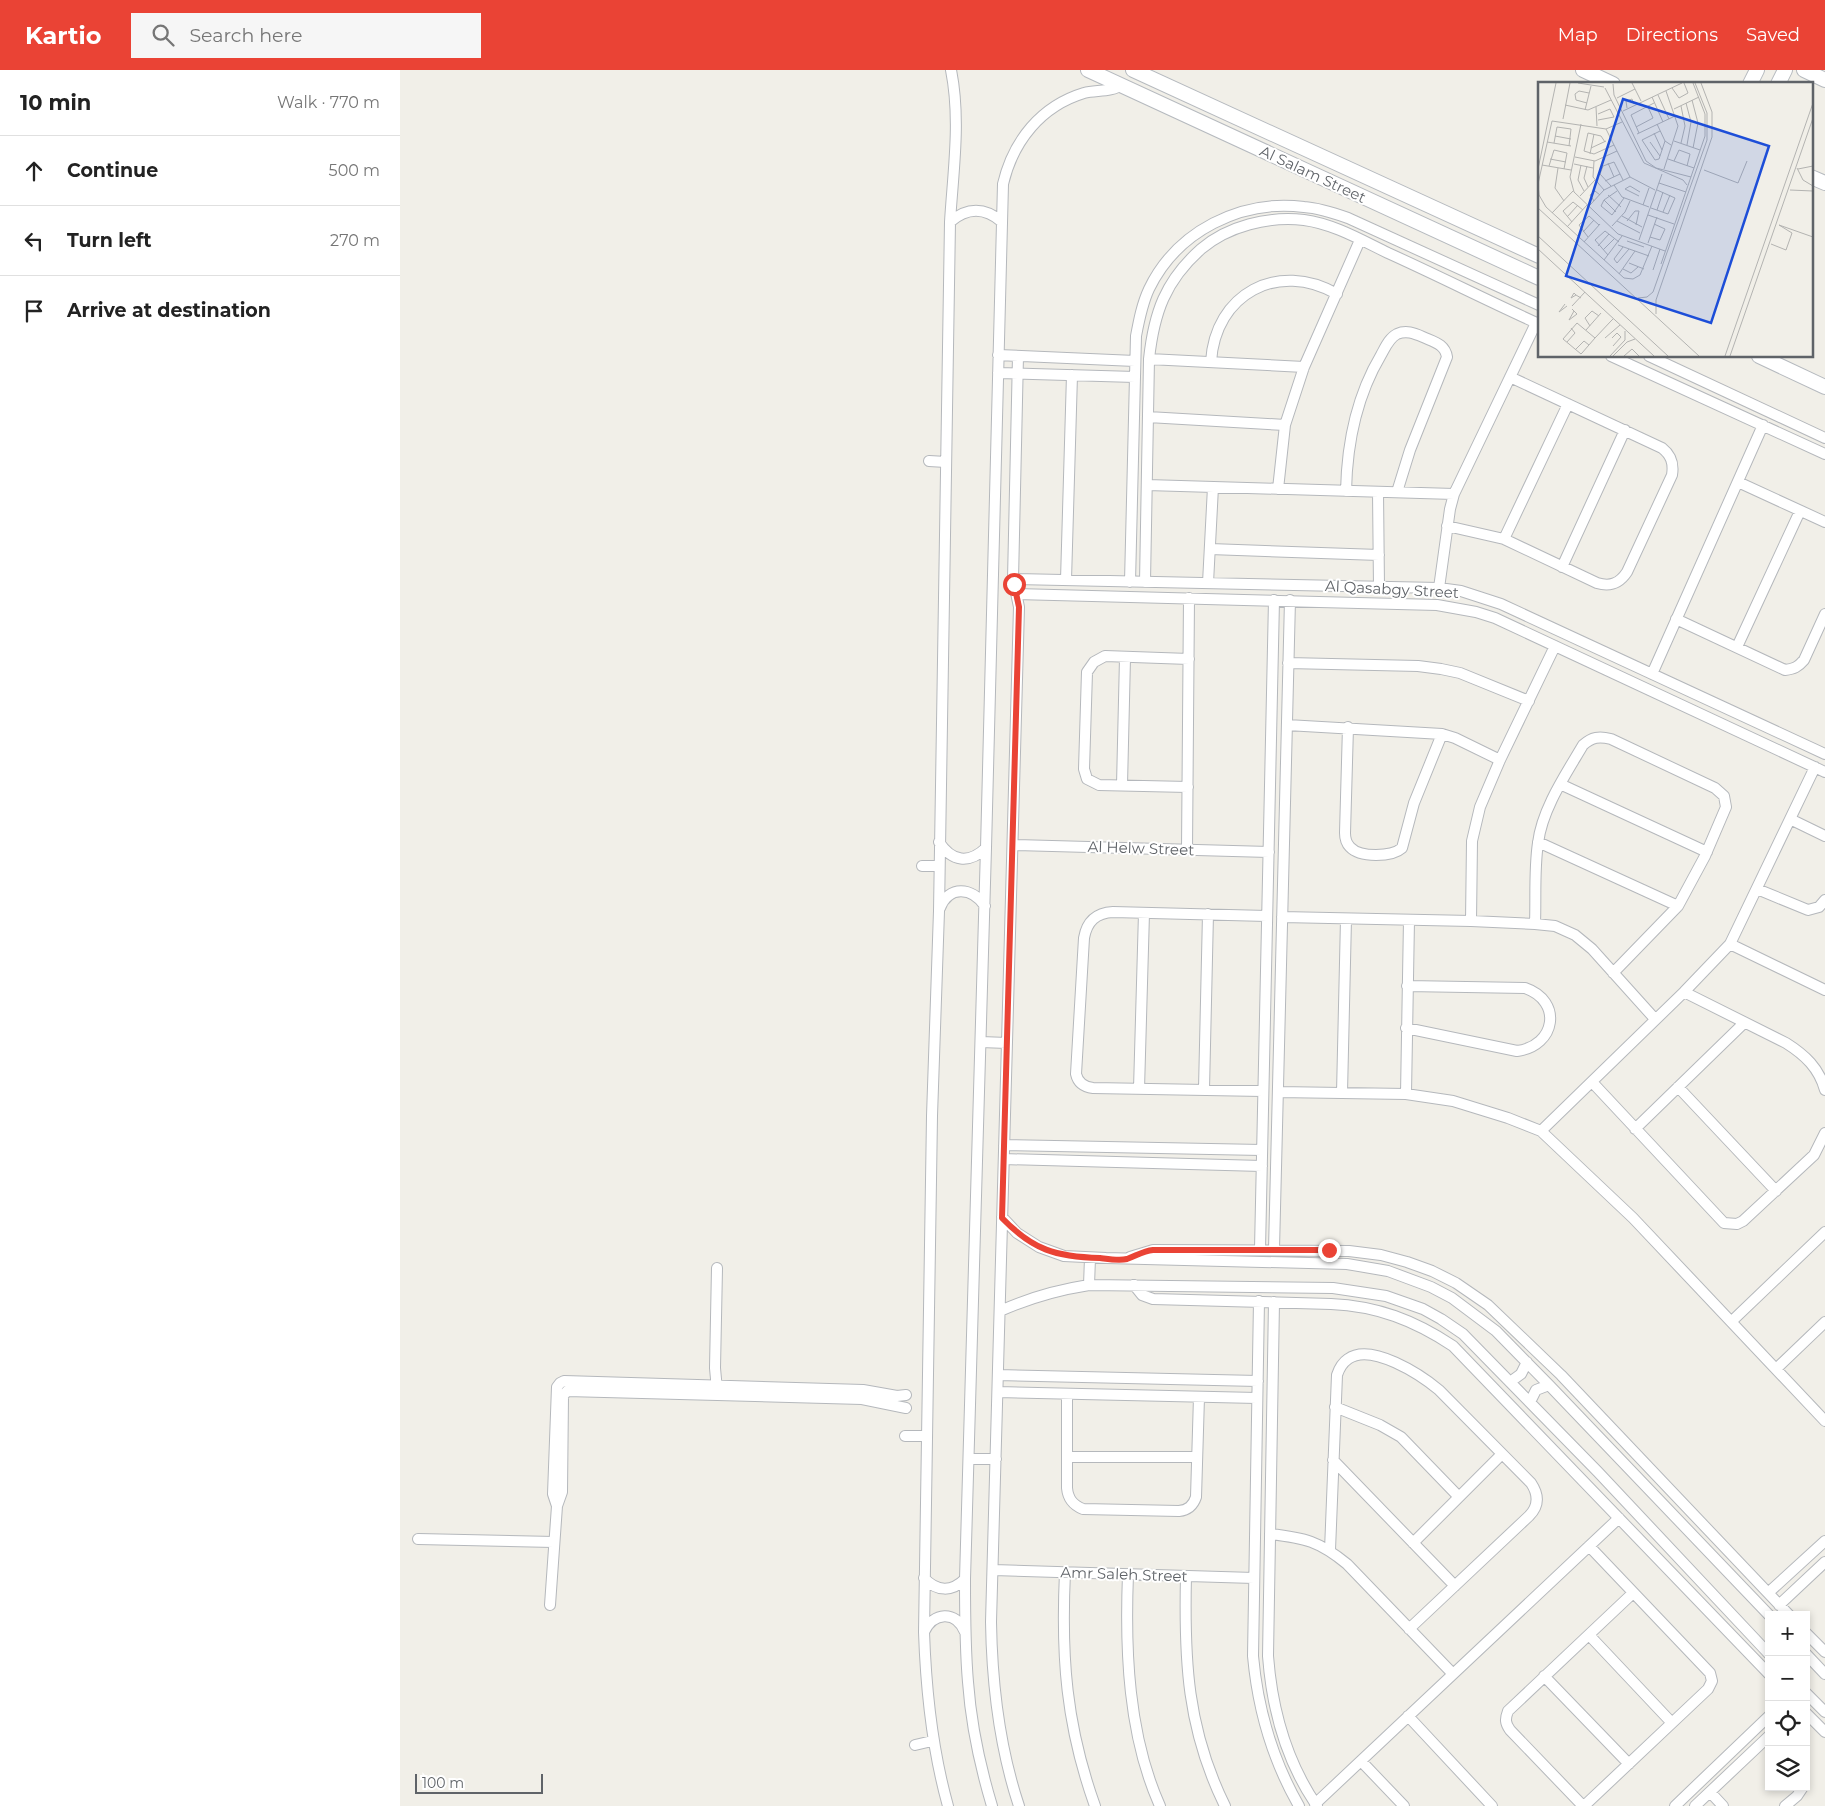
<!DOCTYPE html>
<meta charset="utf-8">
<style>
:root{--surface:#fff;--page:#f6f6f6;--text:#222;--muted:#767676;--line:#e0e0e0;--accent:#ea4335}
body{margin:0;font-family:Montserrat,sans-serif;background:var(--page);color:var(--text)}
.controls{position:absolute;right:15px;bottom:15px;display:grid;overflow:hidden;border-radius:0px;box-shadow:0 2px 8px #0003}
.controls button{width:45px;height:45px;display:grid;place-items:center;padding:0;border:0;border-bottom:1px solid var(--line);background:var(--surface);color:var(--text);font:25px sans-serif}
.scale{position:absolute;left:15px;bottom:12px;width:128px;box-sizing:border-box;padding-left:5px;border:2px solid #5f6368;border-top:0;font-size:14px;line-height:18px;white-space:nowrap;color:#5f6368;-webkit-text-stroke:4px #fff;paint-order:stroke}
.stop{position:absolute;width:15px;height:15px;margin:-11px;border:4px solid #ea4335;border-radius:50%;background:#fff}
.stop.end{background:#ea4335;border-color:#fff;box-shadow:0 1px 5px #0008}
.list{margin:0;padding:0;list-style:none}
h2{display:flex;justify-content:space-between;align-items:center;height:65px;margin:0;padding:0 20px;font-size:21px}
h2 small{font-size:16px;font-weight:400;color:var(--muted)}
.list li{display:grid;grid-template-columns:32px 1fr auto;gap:15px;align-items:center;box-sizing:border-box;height:70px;padding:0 20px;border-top:1px solid var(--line)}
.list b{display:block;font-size:19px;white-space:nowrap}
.list em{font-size:16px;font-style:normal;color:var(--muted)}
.icon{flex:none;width:28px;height:28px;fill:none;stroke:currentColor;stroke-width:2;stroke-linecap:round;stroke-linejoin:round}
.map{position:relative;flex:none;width:1425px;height:1736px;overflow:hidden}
header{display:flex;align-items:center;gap:30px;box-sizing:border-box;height:70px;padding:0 25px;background:var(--accent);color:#fff}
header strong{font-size:24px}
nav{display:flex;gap:28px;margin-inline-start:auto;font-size:18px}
.search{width:350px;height:45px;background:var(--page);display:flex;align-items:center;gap:12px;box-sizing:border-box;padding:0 18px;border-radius:0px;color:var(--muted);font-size:19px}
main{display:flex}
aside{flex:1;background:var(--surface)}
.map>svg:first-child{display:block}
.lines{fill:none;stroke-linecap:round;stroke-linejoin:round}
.minor-casing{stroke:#b5b8bc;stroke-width:12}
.secondary-casing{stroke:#b6babf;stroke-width:16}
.minor{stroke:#fff;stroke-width:10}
.secondary{stroke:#fff;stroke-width:14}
.route{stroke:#ea4335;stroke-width:6}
.labels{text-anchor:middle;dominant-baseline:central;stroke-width:4;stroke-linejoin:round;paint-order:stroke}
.street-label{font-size:15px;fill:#5f6368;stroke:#fff}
.inset-road{fill:none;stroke:#b3b3b1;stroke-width:1}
.view{fill:#1d4ed8;fill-opacity:0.15;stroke:#1d4ed8;stroke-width:2.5}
.inset-edge{fill:none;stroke:#5f6368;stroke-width:2.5}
</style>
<header>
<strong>Kartio</strong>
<div class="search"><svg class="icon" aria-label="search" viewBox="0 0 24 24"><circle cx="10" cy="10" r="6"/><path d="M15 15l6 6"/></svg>Search here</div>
<nav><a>Map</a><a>Directions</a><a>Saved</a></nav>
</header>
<main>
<aside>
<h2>10 min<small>Walk · 770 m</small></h2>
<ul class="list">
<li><svg class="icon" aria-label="ahead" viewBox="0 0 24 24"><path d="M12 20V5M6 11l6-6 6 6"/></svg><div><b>Continue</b></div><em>500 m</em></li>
<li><svg class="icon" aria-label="left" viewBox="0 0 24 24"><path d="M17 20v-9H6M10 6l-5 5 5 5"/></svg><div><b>Turn left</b></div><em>270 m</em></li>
<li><svg class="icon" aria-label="arrive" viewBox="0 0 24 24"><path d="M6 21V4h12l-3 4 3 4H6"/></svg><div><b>Arrive at destination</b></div></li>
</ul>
</aside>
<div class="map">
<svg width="1425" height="1736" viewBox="0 0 1425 1736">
<rect width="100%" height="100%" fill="#f1efe8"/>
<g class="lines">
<defs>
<path id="minor" d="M550,152c17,-15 35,-15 52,0
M598,285l137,6
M618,286l-5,223 6,28 -28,1015c1,62 8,124 28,184
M1211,286l214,98
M1249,286l176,82
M749,289l155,8
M811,292c4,-68 67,-102 126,-68
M598,303l137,4
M748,347l137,8
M529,391l17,1
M1338,412l87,40
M747,415l307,9
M878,419l7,-64 19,-58 56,-127
M946,421c1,-48 10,-94 35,-136 4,-7 8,-17 16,-21 9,-4 17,-1 26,3 11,5 22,7 24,20l-37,93 -13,42
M978,422l1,95
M1047,456l57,13 93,44c13,4 22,1 30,-11l45,-97c2,-12 -1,-20 -10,-27l-152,-71
M1104,469l64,-135
M810,479l169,6
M1162,497l63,-137
M613,509l426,9 22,3 40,13 324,150
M666,510l6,-205
M730,512l6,-246c3,-16 6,-32 13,-47 28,-58 92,-90 155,-82 15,1 30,6 44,11l191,87
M745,512l4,-223c5,-46 16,-78 52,-110 27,-23 67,-33 103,-29 30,4 57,20 84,33 51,23 100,48 151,71
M808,513l5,-96
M1039,518l11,-79 4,-15 82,-171
M616,524l421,11 39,7 19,6 330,154
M1276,549l109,51c9,-1 13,-3 19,-10l21,-46
M1337,577l63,-136
M888,593l130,3 23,3 19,4 69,28
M1252,604l111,-249
M887,655l155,9 13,4 45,22
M948,657l-3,106c0,5 1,10 5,14 10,11 42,10 52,1l12,-45 28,-69
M1160,714l147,68
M722,715l3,-127
M788,717l-89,-2 -12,-6 -3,-10 3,-97 7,-10 11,-6 84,3
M1390,749l35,17
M539,772c13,20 30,22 47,6
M1138,772l140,64
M613,775l256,7
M787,780l2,-252
M522,796h17
M1357,819l51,21 11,-3 6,-7
M540,838c9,-23 32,-21 45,-2
M882,847l189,4 64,3 20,2 20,9 17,14 63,70
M1071,851l1,-80 8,-34 20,-47 55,-114
M1135,854c1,-27 -1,-55 3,-81 4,-34 28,-69 45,-98 9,-8 16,-9 28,-6l104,49 9,8 2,11 -21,49 -27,50 -65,67
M1330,874l95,46
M1284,922l102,51c19,12 33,25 39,47
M1006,958l111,23c39,-5 46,-50 8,-63l-118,-2
M581,972l26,1
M1192,1012l132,141 13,1 6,-3 71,-66 11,-22
M1278,1017l98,104
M739,1019l5,-176
M804,1019l4,-175
M863,1021l-170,-3c-9,-1 -15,-5 -17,-14l8,-136c3,-17 12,-25 29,-26l154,4
M878,1022l128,2 47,7 55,17 33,13 92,87 192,203
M942,1023l4,-174
M1006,1024l3,-174
M1235,1059l109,-106
M1141,1061l143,-139 46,-48 85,-177
M604,1075l258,5
M604,1089l258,7
M602,1147l15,16 22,14 25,9 42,2 241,6 41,7 43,16 21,11 44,33 53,54 220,230
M860,1179l14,-649
M874,1179l16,-649
M730,1187l23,-7 196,1 32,4 26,7 25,9 24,12 32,22 73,70 228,240
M317,1198l-2,100 2,22
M689,1215l1,-27
M734,1215l8,10 11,4 178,5c46,2 83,16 122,42l316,328
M859,1231l-6,355c5,55 19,103 46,150
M874,1232l-6,354c4,53 18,105 49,150
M600,1241c29,-13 57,-21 89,-26l244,3 53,8 37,13 18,10 22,15 135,138 171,182
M1332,1251l93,-89
M1376,1299l49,-47
M598,1305l260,6
M1110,1312l11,-8 6,-12
M598,1322l259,6
M667,1324v94c1,11 6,17 16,21l96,2c9,-1 14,-5 17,-14l3,-100
M1130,1332l6,-12 13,-5
M935,1337l45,18 21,12 58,60
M505,1366h22
M667,1387h130
M569,1389h27
M933,1390l122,126
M157,1436l-4,-12 4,-107 3,-4 4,-2 299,9 34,6 9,-1
M870,1464c35,4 49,7 77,30l106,110
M18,1469l136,3
M1013,1473l89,-89
M930,1480l7,-175c2,-6 5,-12 11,-16 23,-17 73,16 91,31l92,93c8,12 8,23 -2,33l-120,113
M593,1500l261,8
M665,1502c-4,85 1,153 30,234
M728,1504c-3,76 0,161 32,232
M786,1506c-2,84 1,153 39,230
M524,1508c13,14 28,14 41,1
M1368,1523l57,-52
M150,1535l7,-99 5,-14 1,-96 4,-5 295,8 44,9
M1379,1535l46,-43
M524,1562c9,-20 32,-22 41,0
M1406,1563l19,19
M1189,1565l83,88
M1406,1584l19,20
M1144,1606l85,88
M1406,1623l19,19
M1406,1643l19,19
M1008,1646l84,90
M515,1675l17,-4
M961,1691l43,45
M1310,1722l13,14
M915,1734l304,-286
M548,1736c-16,-57 -22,-115 -24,-174l8,-516 7,-205 11,-689c3,-50 11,-102 1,-152
M592,1736c-12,-40 -21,-82 -24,-124 -3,-34 -3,-69 -3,-103l21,-731 17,-664c10,-43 38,-78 81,-91 12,-3 28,-1 37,-8
M1183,1736l-73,-76c-5,-7 -5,-11 -2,-19l125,-118
M1184,1736l124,-117 4,-8 -2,-8 -121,-127
M1275,1736l94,-90
M1295,1736l74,-70
M1385,1736l12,-10 6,-9"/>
<path id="secondary" d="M688,0l451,208
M733,0l406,186
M1183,0l30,14
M1404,0l21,10
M1350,14l7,-14
M1378,14l7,-14
M1411,107l14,6
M1359,286l66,31"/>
</defs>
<use href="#minor" class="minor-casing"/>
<use href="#secondary" class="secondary-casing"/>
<use href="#minor" class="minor"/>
<use href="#secondary" class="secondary"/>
</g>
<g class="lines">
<path class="route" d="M614,514l5,23 -17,611c31,32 54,39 98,40 8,1 19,3 27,1 9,-3 16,-8 26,-9h176"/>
</g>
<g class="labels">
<g class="street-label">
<text transform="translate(913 104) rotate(25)">Al Salam Street</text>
<text transform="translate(992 519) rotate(3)">Al Qasabgy Street</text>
<text transform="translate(741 778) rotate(2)">Al Helw Street</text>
<text transform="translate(724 1504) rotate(2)">Amr Saleh Street</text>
</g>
</g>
<g transform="translate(1138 12)">
<rect width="275" height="275" fill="#f1efe8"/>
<path class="inset-road" d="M40,1l26,4M94,1l9,18M75,2l1,11 32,66 10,7 35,9M67,6l39,75 39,17 4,5M134,6l7,10 9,-5 -4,-10M120,13l11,24M114,15l11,25M79,16l18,-9M154,18l6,23 -5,25M49,21l-11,-3 -1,-6 4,-3 10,2M148,21l5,19 -4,23M27,23l23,5 23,-10M143,24l4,20 -4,17M58,25l1,19M89,26l-1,-7 6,-2 2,5M136,27l25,-12M47,28l6,-24M85,29l59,-28M25,37l7,-36M60,38l16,-3 -4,-8 -12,5M84,40l-16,7 -54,-8 -14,63 1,11 7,12 78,71 9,1 7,-4 12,-29M43,42l-11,53 4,15 44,42 47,17M119,42l8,17 6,4M98,45l17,-9 -5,-11M68,47l24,48 25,13M122,49l-18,9 13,20 4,-1 6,-18M101,51l-8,-18 23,-12M116,51l8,17M99,52l38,-18M17,54l16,3M136,59l26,9M9,60l24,4M67,60l-4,-6 -13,-3 -4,18 10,3 20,-9M112,60l10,14M16,61l3,-16 14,2 -2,17M53,66l15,-7M52,72l4,-20M37,75l20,4 22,-10M12,77l16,3M130,77l26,9M56,79l-1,16 11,13M136,79l5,-11 11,4 -3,12M70,81l6,14M36,82l19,4M4,83l29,5M43,83l-3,15 6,11M11,84l5,-16 13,3 -3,16M49,84l-3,12 4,9M20,86l-3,20 9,13M259,86l6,12 10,6M0,87l18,-86M126,87l14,-43 -12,-35M260,87l15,-3M166,88l34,13 9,-22M67,99l15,-7M121,101l27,9M76,103l8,12 27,10M73,104l-11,-12 3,-8 11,-4 9,18M252,108l23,1M79,109l-13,9 -3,6 11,9 12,-17M70,113l13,12M42,114l15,-16M101,114l-14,-7 5,-3 10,6M66,118l12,12M56,119l-4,-6 5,-4 5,4M52,123l14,-15 26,-13M105,123l6,-17M0,126l161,148M113,126l17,6 7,-16 -18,-8M119,128l6,-18M125,130l7,-17M14,131l21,-22M110,133l26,9M84,134l20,11M29,135l11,-12M79,139l23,12M89,139l8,-10h4l-3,14M34,140l-9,-11 10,-9 10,8M241,143l34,12M74,144l13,-14 5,-11M29,145l20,-22M45,150l11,-12M0,154l130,120M50,155l-9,-12 10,-9 10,9M112,155l10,3 5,-11 -11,-5M101,158l23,-66M89,159l17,6M46,160l16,-18M110,161l9,-26M233,162l15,6 6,-17 -13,-8M80,163l31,11M60,164l11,-12M85,165l-9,12 3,4 12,-14M0,167l116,107M65,168l11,-11M70,173l-13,-15 10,-9 14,11M66,178l18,-24M91,181l15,6M123,182l44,-128v-22l-12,-31M85,187l8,4 7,-6M115,188l7,-21M81,192l16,-23M38,213l-5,3 3,-5 2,2 5,3M100,216l9,-1 6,-5 54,-152v-27l-12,-30M27,222l-6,8 8,-6M34,224l13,-14M34,227l5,5 -8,6 5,-9M118,232v-14l56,-163v-25l-11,-29M52,244l-5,-8 7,-7 7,5M48,248l15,-17M57,256l-18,-15 -14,16 18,15 1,-1 13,-15 16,-17 2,-2M67,256l15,-13M74,256l5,-5 4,4 -8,9M29,260l8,-9 -4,-5M37,268l9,-9 5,4M72,274l15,-16v-9M75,274l14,-14 8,-3M86,274l8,-7 7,7M187,274l88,-253M192,274l83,-238"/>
<path class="view" d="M85,17l146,47 -58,177 -145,-47z"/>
<rect width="275" height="275" class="inset-edge"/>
</g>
</svg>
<div class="controls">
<button>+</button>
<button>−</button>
<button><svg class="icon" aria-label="locate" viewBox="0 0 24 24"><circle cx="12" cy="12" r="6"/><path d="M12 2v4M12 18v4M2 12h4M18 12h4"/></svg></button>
<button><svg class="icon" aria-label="layers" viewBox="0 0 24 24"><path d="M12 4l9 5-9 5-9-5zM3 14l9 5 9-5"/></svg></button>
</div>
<div class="scale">100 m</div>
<div class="stop" style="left:614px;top:514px"></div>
<div class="stop end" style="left:929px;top:1180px"></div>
</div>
</main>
